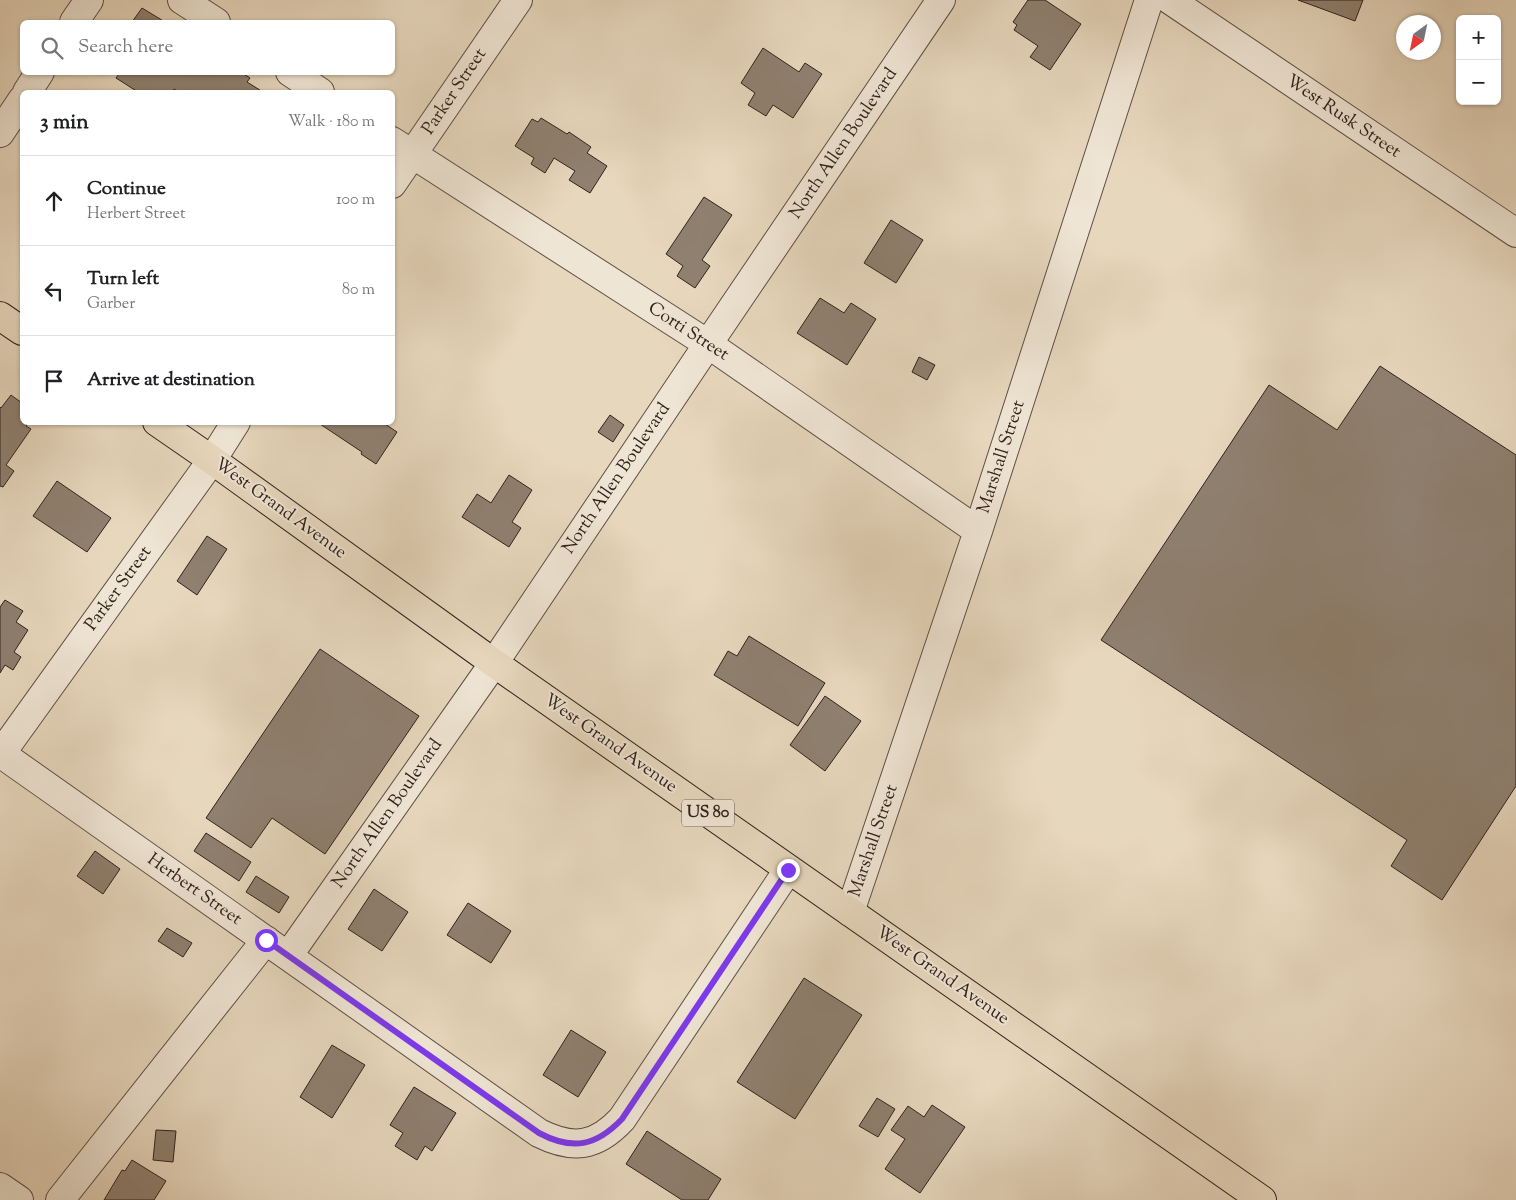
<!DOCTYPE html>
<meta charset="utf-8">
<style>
:root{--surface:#fff;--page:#f6f6f6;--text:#202124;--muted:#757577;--line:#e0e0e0}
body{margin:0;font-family:"Sorts Mill Goudy",serif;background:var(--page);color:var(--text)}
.controls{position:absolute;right:15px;top:15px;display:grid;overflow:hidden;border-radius:8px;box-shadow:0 1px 4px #0004}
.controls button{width:45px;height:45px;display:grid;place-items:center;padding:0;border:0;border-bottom:1px solid var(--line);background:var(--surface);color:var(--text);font:25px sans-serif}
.compass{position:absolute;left:1396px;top:15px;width:45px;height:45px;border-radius:50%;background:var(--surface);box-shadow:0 1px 4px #0004;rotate:213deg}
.stop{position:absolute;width:15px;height:15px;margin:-11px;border:4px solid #7c3aed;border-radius:50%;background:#fff}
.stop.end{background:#7c3aed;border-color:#fff;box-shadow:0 1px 5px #0008}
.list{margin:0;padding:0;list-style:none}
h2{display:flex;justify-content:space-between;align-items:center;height:65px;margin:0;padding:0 20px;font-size:21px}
h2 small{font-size:16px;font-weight:400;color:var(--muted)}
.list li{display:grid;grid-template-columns:32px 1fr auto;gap:15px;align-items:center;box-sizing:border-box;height:90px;padding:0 20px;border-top:1px solid var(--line)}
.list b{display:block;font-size:19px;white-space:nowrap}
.list p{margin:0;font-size:16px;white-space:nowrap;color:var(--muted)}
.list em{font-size:16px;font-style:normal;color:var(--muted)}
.icon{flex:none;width:28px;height:28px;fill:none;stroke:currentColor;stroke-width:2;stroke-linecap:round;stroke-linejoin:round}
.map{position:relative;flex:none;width:1516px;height:1200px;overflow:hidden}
.search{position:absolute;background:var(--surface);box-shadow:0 1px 4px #0004;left:20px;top:20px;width:375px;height:55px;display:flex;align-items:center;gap:12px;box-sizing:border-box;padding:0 18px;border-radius:8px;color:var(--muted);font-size:19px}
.panel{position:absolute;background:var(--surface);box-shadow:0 1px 4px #0004;left:20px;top:90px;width:375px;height:335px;border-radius:8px}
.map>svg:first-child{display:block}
.building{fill:#8f8070;stroke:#30221c}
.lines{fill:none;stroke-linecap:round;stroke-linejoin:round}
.minor-casing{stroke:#5e4f44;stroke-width:30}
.highway-casing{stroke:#30221c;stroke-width:30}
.minor{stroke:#efe5d4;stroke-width:28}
.highway{stroke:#e7d7bd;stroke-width:28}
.route{stroke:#7c3aed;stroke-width:6}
.labels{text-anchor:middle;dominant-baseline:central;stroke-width:4;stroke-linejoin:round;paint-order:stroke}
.shield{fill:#efe5d4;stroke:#695c53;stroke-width:1}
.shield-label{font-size:16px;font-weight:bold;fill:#30221c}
.street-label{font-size:18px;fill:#30221c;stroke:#efe5d4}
</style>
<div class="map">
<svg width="1516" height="1200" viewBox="0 0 1516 1200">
<rect width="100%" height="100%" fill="#e7d7bd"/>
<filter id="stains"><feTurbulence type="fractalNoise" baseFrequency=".004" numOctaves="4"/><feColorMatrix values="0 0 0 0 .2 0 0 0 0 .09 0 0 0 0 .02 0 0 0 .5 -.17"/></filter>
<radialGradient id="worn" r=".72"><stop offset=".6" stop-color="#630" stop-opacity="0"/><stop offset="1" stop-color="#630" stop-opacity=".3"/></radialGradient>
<path class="building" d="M1028,0h17l36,24 -31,46 -20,-13 8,-11 -24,-16 3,-5 -4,-3z
M1298,0h65l-8,21z
M142,8l23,14h-33z
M763,48l36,24 6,-9 17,11 -29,44 -20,-13 -7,11 -18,-11 7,-12 -14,-10z
M116,72h125l9,6 -3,4 16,10h-84l-5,-3 -2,3h-34l-22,-14 3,-4z
M541,118l26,16 2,-2 22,15 -4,6 20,13 -17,27 -21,-13 6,-9 -21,-13 -9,15 -14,-9 3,-6 -19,-12 17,-27 6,3z
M704,197l28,18 -30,45 8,6 -15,22 -18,-12 6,-10 -17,-12z
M891,220l32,20 -27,43 -32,-20z
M820,298l24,15 7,-10 25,16 -29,46 -50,-32z
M919,357l16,8 -8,15 -15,-8z
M1380,366l136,89v331l-74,114 -51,-34 16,-26 -306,-200 168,-255 68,45z
M11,395l11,8v19h7l-3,4 5,3 -25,36 8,6 -11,16 -3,-1v-79l1,1z
M610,415l14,10 -11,17 -15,-10z
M321,422h65l-1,2 12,8 -21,32 -15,-10 1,-2 -42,-28z
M509,475l23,15 -20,32 9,6 -12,19 -47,-30 15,-23 14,9z
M57,481l54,37 -24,34 -54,-36z
M207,536l20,13 -30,46 -20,-14z
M5,600l18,11 -7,11 12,8 -14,22 7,5 -8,13 -8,-5 -5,8v-66z
M749,636l76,47 -27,43 -84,-51 14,-24 9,5z
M320,649l99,67 -94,138 -53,-36 -21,30 -45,-30z
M825,696l36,25 -36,50 -35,-26z
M206,833l45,29 -12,19 -45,-30z
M95,851l25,18 -17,25 -26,-18z
M256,876l33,21 -10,16 -33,-21z
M374,889l34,23 -26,39 -34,-22z
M468,903l43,28 -20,32 -44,-28z
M167,928l25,15 -9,14 -25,-16z
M804,978l58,37 -67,104 -58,-37z
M571,1030l35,22 -28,45 -35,-22z
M332,1045l33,20 -33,53 -32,-21z
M414,1087l42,26 -24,38 -7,-5 -8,14 -22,-14 8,-13 -13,-8z
M877,1098l18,11 -17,28 -19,-11z
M932,1105l33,22 -45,66 -35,-24 20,-30 -14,-9 17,-24 16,11z
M156,1130l20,1 -3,31 -20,-2z
M647,1131l74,48 -13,21h-26l-56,-36z
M132,1160l34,21 -12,19h-50l18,-30 3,1z"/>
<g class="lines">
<defs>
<path id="minor" d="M182,0l34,22
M1170,0l346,233
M74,22l15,-22
M290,72l30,20
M27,92l13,-20
M0,133l22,-33
M392,141l316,203 270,187
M392,184l126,-184
M0,753l539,380c34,17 57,14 83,-14l166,-249
M0,755l212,-295 24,-38
M850,912l128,-381 171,-531
M288,956l206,-293 214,-319 233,-344
M0,1187l19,13
M60,1200l206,-260"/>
<path id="highway" d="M0,316l22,15
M157,422l55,38 282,203 768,537"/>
</defs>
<use href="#minor" class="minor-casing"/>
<use href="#highway" class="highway-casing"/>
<use href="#minor" class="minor"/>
<use href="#highway" class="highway"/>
</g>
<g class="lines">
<path class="route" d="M266,940l273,193c34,18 57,13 83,-14l166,-249"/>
</g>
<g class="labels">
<rect class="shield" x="682" y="799.5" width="52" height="27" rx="4"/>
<g class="shield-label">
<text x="708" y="813">US 80</text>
</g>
<g class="street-label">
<text transform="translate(455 92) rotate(-56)">Parker Street</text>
<text transform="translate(1343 117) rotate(34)">West Rusk Street</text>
<text transform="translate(844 144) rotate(-56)">North Allen Boulevard</text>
<text transform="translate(688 332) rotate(33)">Corti Street</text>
<text transform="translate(1002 457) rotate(-72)">Marshall Street</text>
<text transform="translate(617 479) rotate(-56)">North Allen Boulevard</text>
<text transform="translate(280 509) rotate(36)">West Grand Avenue</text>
<text transform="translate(119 589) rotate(-54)">Parker Street</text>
<text transform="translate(610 744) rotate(35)">West Grand Avenue</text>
<text transform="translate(388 814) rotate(-55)">North Allen Boulevard</text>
<text transform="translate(874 841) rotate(-71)">Marshall Street</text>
<text transform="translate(194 890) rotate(35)">Herbert Street</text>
<text transform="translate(942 976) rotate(35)">West Grand Avenue</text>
</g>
</g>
<rect width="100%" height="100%" filter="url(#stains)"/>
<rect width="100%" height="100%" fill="url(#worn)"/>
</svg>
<div class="controls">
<button>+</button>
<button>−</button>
</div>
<svg class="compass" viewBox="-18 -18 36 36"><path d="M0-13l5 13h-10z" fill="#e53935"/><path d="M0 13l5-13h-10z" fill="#757577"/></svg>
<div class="stop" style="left:266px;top:940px"></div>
<div class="stop end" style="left:788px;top:870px"></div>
<div class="search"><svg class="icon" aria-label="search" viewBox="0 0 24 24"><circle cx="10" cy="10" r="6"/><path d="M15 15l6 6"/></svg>Search here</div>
<section class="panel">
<h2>3 min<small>Walk · 180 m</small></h2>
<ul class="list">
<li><svg class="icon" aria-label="ahead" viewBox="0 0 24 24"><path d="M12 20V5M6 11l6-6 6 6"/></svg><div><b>Continue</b><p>Herbert Street</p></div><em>100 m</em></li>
<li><svg class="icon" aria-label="left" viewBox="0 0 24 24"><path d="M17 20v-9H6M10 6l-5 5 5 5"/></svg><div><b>Turn left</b><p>Garber</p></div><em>80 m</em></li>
<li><svg class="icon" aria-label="arrive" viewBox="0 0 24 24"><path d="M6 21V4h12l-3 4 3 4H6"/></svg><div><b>Arrive at destination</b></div></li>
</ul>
</section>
</div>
